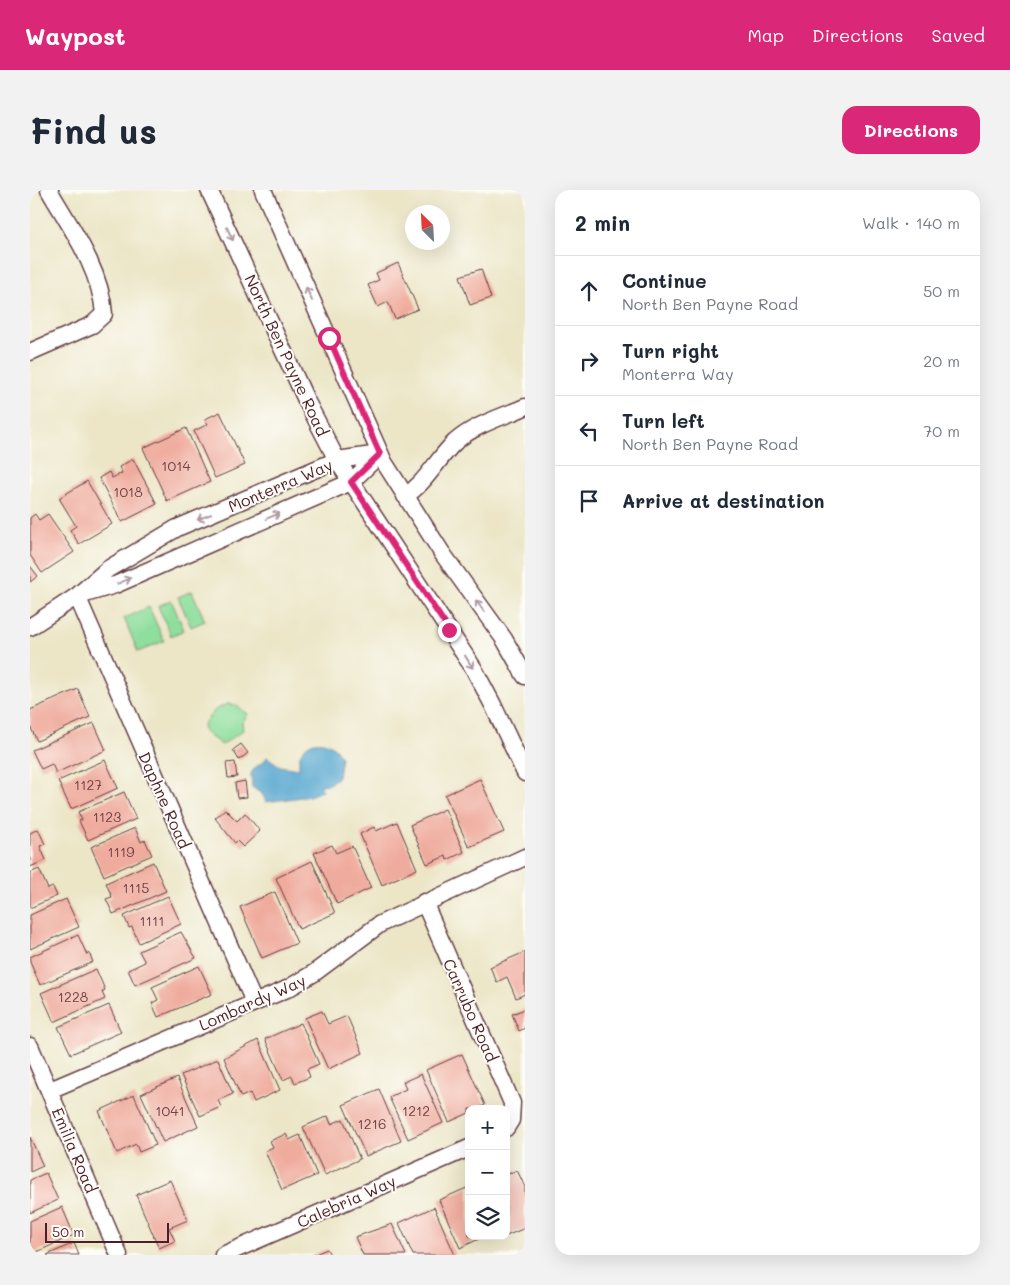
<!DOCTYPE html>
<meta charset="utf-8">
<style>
:root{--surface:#fff;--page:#f2f2f3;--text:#1f2937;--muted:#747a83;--line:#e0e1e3;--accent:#db2777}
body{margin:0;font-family:Mali,sans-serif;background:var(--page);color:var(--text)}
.controls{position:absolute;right:15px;bottom:15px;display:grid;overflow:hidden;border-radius:10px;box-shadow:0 5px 20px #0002}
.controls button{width:45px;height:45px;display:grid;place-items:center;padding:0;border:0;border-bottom:1px solid var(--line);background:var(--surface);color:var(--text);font:25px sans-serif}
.compass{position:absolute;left:375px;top:15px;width:45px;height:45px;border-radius:50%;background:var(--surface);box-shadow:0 5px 20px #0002;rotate:336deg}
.scale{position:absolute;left:15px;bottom:12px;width:124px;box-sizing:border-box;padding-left:5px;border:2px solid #4a1f2b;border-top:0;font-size:14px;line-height:18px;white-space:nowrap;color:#4a1f2b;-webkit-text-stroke:4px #fdfcf7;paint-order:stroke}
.stop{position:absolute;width:15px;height:15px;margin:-11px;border:4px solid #db2777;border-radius:50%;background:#fff}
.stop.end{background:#db2777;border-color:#fff;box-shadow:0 1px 5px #0008}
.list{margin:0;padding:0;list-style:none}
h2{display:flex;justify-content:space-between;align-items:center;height:65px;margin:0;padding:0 20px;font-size:21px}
h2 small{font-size:16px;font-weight:400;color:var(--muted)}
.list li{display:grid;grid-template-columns:32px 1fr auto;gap:15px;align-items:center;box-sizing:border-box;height:70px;padding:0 20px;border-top:1px solid var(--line)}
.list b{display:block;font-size:19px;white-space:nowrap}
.list p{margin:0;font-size:16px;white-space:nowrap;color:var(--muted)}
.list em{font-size:16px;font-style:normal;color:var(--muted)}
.icon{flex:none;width:28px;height:28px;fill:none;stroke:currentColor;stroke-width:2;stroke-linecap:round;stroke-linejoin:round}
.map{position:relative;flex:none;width:495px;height:1065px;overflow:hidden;border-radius:15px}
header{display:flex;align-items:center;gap:30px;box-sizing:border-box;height:70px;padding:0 25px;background:var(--accent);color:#fff}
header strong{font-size:24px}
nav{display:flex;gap:28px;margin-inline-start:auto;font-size:18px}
.intro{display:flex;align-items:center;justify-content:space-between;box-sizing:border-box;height:120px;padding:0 30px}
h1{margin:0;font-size:35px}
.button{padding:12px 22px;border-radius:15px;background:var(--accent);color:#fff;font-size:18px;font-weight:700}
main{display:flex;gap:30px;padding:0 30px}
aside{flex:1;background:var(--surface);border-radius:15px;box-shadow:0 5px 20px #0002}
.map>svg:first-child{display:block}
.green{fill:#8ede9d;stroke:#6c7e64}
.water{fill:#54a6cf;stroke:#4f627d}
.building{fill:#efab9d}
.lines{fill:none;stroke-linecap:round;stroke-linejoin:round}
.minor-casing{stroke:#623d42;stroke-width:19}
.minor{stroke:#fff;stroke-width:16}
.oneway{stroke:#ae9aa0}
.route{stroke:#db2777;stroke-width:6}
.labels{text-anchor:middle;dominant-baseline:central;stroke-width:4;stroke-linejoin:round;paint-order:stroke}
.number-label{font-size:14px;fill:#734248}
.street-label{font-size:16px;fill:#4a1f2b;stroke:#fdfcf7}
</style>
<header>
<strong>Waypost</strong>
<nav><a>Map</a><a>Directions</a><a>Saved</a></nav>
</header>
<div class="intro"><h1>Find us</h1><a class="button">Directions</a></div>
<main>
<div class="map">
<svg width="495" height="1065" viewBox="0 0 495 1065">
<rect width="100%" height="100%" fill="#fdfcf7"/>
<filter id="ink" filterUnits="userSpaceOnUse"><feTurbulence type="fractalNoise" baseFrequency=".02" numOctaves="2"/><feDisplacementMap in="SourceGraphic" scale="10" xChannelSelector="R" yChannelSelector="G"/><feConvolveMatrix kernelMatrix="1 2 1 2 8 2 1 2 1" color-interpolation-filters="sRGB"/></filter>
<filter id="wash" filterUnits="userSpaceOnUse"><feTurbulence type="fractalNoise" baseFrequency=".0096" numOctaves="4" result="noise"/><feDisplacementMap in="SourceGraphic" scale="20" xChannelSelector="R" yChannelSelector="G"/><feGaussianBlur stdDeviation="1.12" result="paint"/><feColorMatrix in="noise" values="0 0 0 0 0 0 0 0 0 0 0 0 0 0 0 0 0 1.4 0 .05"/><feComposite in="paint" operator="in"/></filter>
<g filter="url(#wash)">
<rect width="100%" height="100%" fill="#ece6c7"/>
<path class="green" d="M162,401l13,30 -14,6 -13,-30z
M141,410l13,30 -13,6 -13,-30z
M119,417l15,34 -26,11 -14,-34z
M197,514l9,1 12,9 -6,9 1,7 -21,15 -18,-13 -1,-8 12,-14z"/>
<path class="water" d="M284,552c13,-2 22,4 27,16l-3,19 -9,7 -8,1 1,6 -13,5 -43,6 -3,-7 -11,-8 -1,-13c4,-9 12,-10 16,-17l13,9 19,3c-1,-13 2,-22 15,-27z"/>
<g id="blocks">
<path class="building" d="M368,73l20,46 -23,10 -7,-17 -10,5 -10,-22 11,-5 -3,-7z
M451,79l10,29 -21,7 -10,-29z
M190,222l25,53 -30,13 -21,-47 14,-7 -3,-5z
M156,238l24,54 -43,19 -24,-53z
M103,269l24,45 -35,18 -23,-44 10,-6 3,6 10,-5 -3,-6z
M57,291l25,43 -33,20 -9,-14 6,-4 -17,-28z
M5,324l4,6 9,-6 26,38 -32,21 -12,-18v-37z
M0,376l8,10 -8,6z
M48,499l12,28 -53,24 -7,-15v-16z
M64,533l12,27 -50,23 -4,-9 -11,5 -9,-19z
M211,554l7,9 -9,7 -6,-10z
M75,570l13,28 -47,21 -13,-28z
M205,572l2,15 -9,1 -2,-15z
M450,589l24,53 -35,15 -24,-52z
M215,591l2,16 -10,1 -2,-15z
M94,602l12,27 -48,21 -9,-19 3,-1 -4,-8z
M195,619l12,12 8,-8 15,18 -17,16 -6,-6 -2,2 -20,-25z
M415,619l19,43 -17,8 -1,-4 -19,8 -17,-39z
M367,632l20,47 -35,16 -22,-51 14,-7 2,4z
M105,638l6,14 4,-2 7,15 -48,21 -13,-29z
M8,639l7,15 -5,2 6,14 -16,7v-34z
M302,655l4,8 16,-7 19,42 -34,16 -23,-51z
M282,671l23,52 -36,16 -23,-51z
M123,672l13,29 -53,23 -7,-15 6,-2 -6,-14z
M9,679l9,20 5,-2 4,9 -27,12v-35z
M245,702l22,51 -35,15 -22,-51z
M138,706l13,28 -42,19 -7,-16 -3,1 -5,-12z
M36,709l13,28 -49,22v-34z
M151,742l15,26 -61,27 -7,-15 17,-8 -6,-11z
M48,745l9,20 2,-2 4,9 -53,23 -10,-23v-5z
M495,762v42l-9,4 -9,-21 -10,5 -7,-15z
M169,776l13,28 -54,23 -6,-14 6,-3 -6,-13z
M66,779l9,21 -3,2 3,7 -51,23 -13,-29z
M79,815l12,27 -50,22 -13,-27z
M495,819v19l-6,3 -7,-17z
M292,821l6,13 19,-8 16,37 -35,16 -23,-51z
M271,833l18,41 -12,5 3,8 -15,6 -3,-7 -9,4 -18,-41z
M228,850l22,50 -26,12 -4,-9 -9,4 -17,-39z
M432,864l23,51 -7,4h-9v4l-20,9 -23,-52z
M188,869l15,35 -15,6 3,7 -21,9 -19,-41z
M391,884l22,49 -35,16 -19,-42 17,-8 -3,-7z
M147,888l21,48 -35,16 -22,-48z
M349,899l22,52 -35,15 -23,-51z
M104,905l22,50 -17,7 -3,-8 -19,9 -18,-42z
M298,926l3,8 12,-5 17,40 -35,16 -22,-48z
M256,944l3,6 11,-5 17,40 -35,15 -17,-39 8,-4 -3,-6z
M0,947l13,29 -13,6z
M487,980l8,17v41l-19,8v-61z
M16,983l12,27 -28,13v-33z
M140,990l18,40 -19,8 6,13 -16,7 -23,-53z
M439,997v49h16l-25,12 -21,-48z
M32,1017l12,28 -44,20v-34z
M404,1017l21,48h-42l-14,-32z
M362,1034l14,31h-43l-8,-18z
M44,1053l5,12h-32z
M297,1059l3,6h-17z"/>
</g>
</g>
<g filter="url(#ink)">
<use href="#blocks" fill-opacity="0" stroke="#623d42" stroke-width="1"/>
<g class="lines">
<defs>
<path id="minor" d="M179,0l98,212 30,58 137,209 19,36 32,68
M233,0l121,272 58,91 62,86 21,37
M0,162l62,-27 12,-11c-3,-44 -33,-86 -55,-124
M375,306c21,-13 32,-37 50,-54 19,-17 47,-25 70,-35
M52,405l33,-10 236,-103 29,-28
M47,406l177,406
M0,437l47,-31 31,-27 69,-41 160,-68 43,-6
M394,712l88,201 -1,17 -5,8
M0,856l89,209
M20,900l237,-101 27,-16 66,-49 145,-67
M193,1065l246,-107"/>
</defs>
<use href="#minor" class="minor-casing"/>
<use href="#minor" class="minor"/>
</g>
<defs><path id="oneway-shaft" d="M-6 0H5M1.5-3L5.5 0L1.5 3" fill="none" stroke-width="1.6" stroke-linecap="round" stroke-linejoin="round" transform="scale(1.25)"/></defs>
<g class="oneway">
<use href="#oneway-shaft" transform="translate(200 44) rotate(65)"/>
<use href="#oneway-shaft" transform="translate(279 104) rotate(-114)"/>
<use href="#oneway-shaft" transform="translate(243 326) rotate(-23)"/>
<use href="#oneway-shaft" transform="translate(174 327) rotate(157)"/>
<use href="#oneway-shaft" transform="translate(94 391) rotate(-23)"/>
<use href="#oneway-shaft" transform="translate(450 416) rotate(-126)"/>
<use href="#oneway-shaft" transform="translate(439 472) rotate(58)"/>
</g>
</g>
<g class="lines" filter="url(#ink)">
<path class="route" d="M299,148l51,116 -29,28 98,148"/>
</g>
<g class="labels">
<g class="number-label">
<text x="146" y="275">1014</text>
<text x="98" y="301">1018</text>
<text x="58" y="594">1127</text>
<text x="77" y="626">1123</text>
<text x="91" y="661">1119</text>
<text x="106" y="697">1115</text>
<text x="122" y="730">1111</text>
<text x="43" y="806">1228</text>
<text x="140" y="920">1041</text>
<text x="386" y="920">1212</text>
<text x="342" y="933">1216</text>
</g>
<g class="street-label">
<text transform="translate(257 165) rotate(65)">North Ben Payne Road</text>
<text transform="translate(250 295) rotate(-23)">Monterra Way</text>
<text transform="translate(135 610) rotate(66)">Daphne Road</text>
<text transform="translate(222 812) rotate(-24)">Lombardy Way</text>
<text transform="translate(441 820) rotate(66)">Carrubo Road</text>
<text transform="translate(45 960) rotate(67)">Emilia Road</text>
<text transform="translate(316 1011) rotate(-24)">Calebria Way</text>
</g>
</g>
</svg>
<div class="controls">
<button>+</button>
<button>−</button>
<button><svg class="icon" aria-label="layers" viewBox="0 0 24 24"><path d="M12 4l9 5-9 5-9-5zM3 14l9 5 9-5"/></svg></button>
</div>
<svg class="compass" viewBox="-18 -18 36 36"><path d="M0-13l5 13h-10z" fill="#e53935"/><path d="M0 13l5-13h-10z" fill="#747a83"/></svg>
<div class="scale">50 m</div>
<div class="stop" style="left:299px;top:148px"></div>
<div class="stop end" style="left:419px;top:440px"></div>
</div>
<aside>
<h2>2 min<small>Walk · 140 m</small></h2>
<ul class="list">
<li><svg class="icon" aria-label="ahead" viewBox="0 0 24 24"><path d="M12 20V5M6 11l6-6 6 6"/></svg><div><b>Continue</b><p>North Ben Payne Road</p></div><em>50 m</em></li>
<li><svg class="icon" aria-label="right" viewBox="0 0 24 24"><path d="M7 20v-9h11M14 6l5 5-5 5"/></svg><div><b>Turn right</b><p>Monterra Way</p></div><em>20 m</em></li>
<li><svg class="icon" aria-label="left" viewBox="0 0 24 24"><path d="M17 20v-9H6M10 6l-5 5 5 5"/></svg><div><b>Turn left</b><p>North Ben Payne Road</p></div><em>70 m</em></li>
<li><svg class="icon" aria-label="arrive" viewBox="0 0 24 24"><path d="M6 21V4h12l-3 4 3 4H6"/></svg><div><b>Arrive at destination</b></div></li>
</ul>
</aside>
</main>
